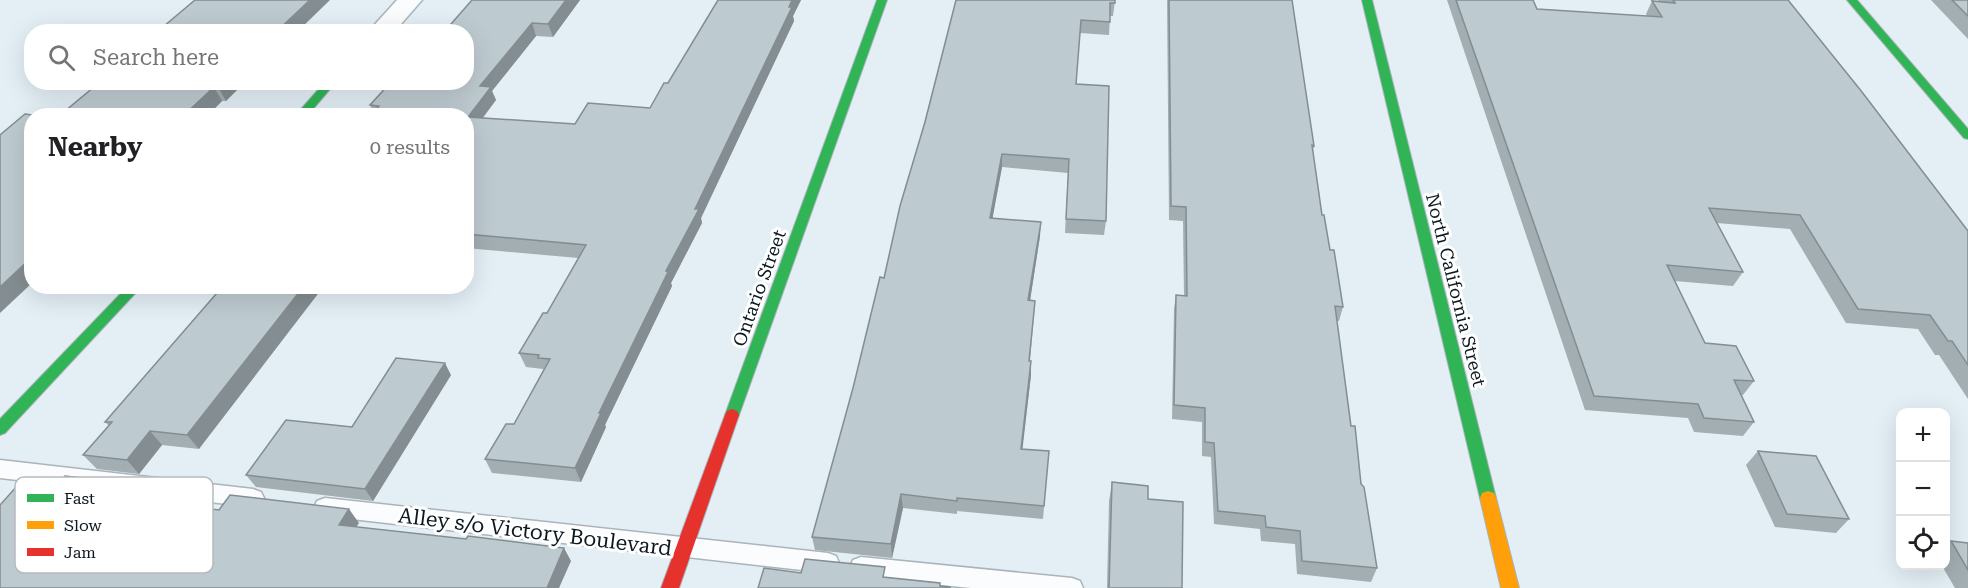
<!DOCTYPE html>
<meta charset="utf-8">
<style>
:root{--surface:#fff;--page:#f2f2f2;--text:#202124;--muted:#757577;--line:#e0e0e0}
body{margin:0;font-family:"Roboto Serif",serif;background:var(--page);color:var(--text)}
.controls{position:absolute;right:18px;bottom:18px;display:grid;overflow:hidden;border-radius:12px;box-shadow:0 6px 24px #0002}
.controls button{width:54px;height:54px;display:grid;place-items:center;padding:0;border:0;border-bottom:2px solid var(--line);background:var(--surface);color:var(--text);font:30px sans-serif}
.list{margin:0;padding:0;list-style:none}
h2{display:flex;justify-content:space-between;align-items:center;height:78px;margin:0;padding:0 24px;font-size:26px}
h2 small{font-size:20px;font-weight:400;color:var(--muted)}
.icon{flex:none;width:33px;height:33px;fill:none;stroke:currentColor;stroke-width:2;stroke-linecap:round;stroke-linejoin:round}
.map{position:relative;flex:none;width:1968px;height:588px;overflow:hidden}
.search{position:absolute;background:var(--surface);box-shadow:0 6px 24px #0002;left:24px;top:24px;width:450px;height:66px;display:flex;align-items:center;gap:15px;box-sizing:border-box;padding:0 21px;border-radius:24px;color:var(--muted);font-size:22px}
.panel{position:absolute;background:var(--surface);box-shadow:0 6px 24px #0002;left:24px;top:108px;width:450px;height:186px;border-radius:24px}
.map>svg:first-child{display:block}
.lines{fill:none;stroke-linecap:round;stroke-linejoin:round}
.lane-casing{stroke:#a9b4bb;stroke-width:3}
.street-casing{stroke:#a9b4bb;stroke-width:3}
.fast-casing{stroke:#a9b4bb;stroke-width:2}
.slow-casing{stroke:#a9b4bb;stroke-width:2}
.jam-casing{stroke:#a9b4bb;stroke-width:2}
.lane{fill:#fbfcfe;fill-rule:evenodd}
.street{fill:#fbfcfe;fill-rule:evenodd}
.fast{fill:#30b455;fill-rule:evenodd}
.slow{fill:#ff9f0a;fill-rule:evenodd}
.jam{fill:#e5322d;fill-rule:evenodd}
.wall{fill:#a3aeb2}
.shaded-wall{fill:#848d91}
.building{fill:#bdcacf;stroke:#848d91;stroke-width:1.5}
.labels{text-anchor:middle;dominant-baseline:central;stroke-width:6;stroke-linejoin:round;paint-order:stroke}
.street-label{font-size:18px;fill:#0b181f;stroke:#fff}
.near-street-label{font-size:21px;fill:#0b181f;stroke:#fff}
.key{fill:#fff;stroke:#b6babc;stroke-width:1.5}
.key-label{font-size:16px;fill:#0b181f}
</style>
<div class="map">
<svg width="1968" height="588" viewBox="0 0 1968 588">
<rect width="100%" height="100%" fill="#e3eef5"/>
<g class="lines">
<defs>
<path id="lane" d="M0,460l253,29 8,3 3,6 -3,6 -8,3 -253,-29z
M325,498l503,55 8,3 3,7 -3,7 -8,3 -503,-57 -8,-3 -3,-6 3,-6z
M861,557l211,21 8,3 3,7h-112l-110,-11 -8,-3 -3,-7 3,-7z"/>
<path id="street" d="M397,0h25l-28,32h-26z"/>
<path id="fast" d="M877,0h10l-148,415 -2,4 -5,2 -5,-2 -2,-4z
M1362,0h10l124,498 -2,5 -6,2 -6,-2 -2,-5z
M1847,0h10l111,129v10l-4,-1z
M325,82h11l-29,34h-12z
M128,286h14l-137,147 -5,2v-16z"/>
<path id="slow" d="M1488,491l6,2 2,5 23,90h-18l-21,-90 2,-5z"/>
<path id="jam" d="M732,409l5,2 2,4 -60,173h-18l64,-173 2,-4z"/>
</defs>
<use href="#lane" class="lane-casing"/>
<use href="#street" class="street-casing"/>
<use href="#fast" class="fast-casing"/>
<use href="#slow" class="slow-casing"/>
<use href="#jam" class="jam-casing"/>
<use href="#lane" class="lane"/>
<use href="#street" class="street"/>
<use href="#fast" class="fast"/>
<use href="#slow" class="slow"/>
<use href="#jam" class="jam"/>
</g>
<path class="wall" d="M472,0h108l-27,37 -17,-1 -44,55 4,9 -13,18 92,6 75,-16 18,-25 50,-83h83l-8,16 1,5 -93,197 1,5 -31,60 1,3 -67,139 1,2 -25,55 -89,-9 -7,-14 29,-35 29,-54v-1l-17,-2 -7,-14 28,-40 31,-55 -112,-10v-132l-93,-4 -3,-7 96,-23z
M956,0h159l-2,16h-3l-1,19 -29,-2 -4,51 30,137 -2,14 -39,-2 3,-60 -66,-6 -10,52 48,17 -10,64 5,1 -1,14 -4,46h1v14l-9,74 27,2 -6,68 -86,-8v3l-54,-6 -11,50 -77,-8 -3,-13 72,-259z
M1167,0h125l22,146 -2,6 10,63 21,92 -4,14h-2l14,105 26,142 -6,14 -74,-8 -2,-30 -34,-3 -1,-12 -46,-5 -3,-67 -9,-1v-34l-30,-3 2,-110 2,-14h8l-1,-74 -14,-1z
M1447,0h86l4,9 110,7 -1,-2 6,-13 7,1 -1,-2h130l180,231v168l-29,-44h-4l-17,-26 -72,-6 -56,-94 -73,-6 26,49 -10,14 -58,-5 30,62 49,38 -11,14h-2l13,27 -11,14 -49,-4 -6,-14 -103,-8z
M1931,0h37v39z
M100,82h145l-19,19h-4l-15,15h-148z
M223,286l-24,163 -37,-4 -23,29 -42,-5 -14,-14 26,-29 -4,-4z
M451,375l-78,126 -117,-14 -10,-12 106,-48z
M1758,451l91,68 -13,14 -61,-6 -29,-62z
M1112,482l36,17 34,89h-75l2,-87z
M1951,541l17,2v45h-13l-13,-22h4v-20z"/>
<path class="shaded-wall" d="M310,0h20l-33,32h-21z
M566,0h14l-27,37 -5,-13z
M792,0h9l-8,16 1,5 -93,197 1,5 -31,60 1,3 -67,139 1,2 -25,55 -6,-14 24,-55 67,-142z
M532,23l4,13 -44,55 4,9 -23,30 -5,-13 12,-31z
M222,82h23l-19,19 -8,-14z
M214,87l8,14 -15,15h-24z
M1002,154v13l-12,65v-14z
M1041,222l-1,14 -12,78v-14z
M32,257v26l-32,30v-26z
M304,286h20l-125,163 -12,-14z
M1031,361v14l-10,87v-13z
M445,363l6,12 -78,126 -8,-12z
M150,431l12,14 -23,29 -12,-14z
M110,481l13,14 -11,13 -13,-14z
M901,494l2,14 -11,50 -1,-14z
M349,509l10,14 -10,16 -10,-14z
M564,548l7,13 -12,27h-12z"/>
<path class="building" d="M195,0h115l-34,32h-119z
M472,0h94l-18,24 -16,-1 -52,63 11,1 -23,30 107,7 13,-21 62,5 14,-25h4l50,-83h74l-3,7h3l-97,202h4l-33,62 2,1 -69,141h2l-26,55 -90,-9 21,-35h8l36,-65 -12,-1 1,-3 -20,-2 24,-40h4l39,-68 -120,-11v-118h-95l8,-10 -9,-1 21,-23h75v-50h-22z
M956,0h159v3h-5v19l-29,-2 -5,64 33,2 -3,135 -40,-2 3,-60 -67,-5 -12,64 51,4 -13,78 7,1 -6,60h2l-10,88 28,2 -5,55 -87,-8v3l-56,-7 -10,50 -79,-7 41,-149 27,-111 4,1 16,-72 25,-84z
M1169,0h123l22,146 -2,-1 10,70h2l6,35h4l9,57 -8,-1 16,120h4l6,58 3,3 13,81 -75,-7 -2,-30 -34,-4 -1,-11 -47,-5 -4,-68 -9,-1v-34l-31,-3 2,-110 11,1 -1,-89 -15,-1z
M1456,0h77l4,9 125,8 -10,-16 23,2 -2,-3h115l74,92 106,139v134l-16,-24h-4l-18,-26 -72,-6 -58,-94 -91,-7 34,64 -76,-7 38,78 31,3 18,35 -20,-1 20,42 -50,-4 -6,-14 -104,-8z
M1952,0h16v16z
M100,82h122l-4,5h-4l-31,29h-124z
M25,114l14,2h-7v141l-32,30v-152z
M223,286h81l-117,149 -37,-4 -23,29 -44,-5 29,-33h-7z
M396,358l49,5 -80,126 -119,-14 40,-55 66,7z
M1758,451l58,5 33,63 -62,-5z
M65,476l45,5 -11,13 120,16 11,-15 119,14 -10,16 127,14 2,-3 96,12 -17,40h-547v-83l17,-19 35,4z
M1112,482l36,4v13l35,3 -1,86h-73z
M1951,541l17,2v27z
M805,559l80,8 -2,10 57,6v3l10,1v1h-192l6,-20 37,5z"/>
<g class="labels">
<g class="street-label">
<text transform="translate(759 288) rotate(-70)">Ontario Street</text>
<text transform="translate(1456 290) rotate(76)">North California Street</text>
</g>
<g class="near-street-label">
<text transform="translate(535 532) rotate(7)">Alley s/o Victory Boulevard</text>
</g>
</g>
<rect x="15" y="477" width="198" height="96" rx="9" class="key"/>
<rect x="27" y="494" width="27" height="8" fill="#30b455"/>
<rect x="27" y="521" width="27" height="8" fill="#ff9f0a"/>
<rect x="27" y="548" width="27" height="8" fill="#e5322d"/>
<g class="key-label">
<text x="64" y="504">Fast</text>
<text x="64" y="531">Slow</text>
<text x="64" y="558">Jam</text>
</g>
</svg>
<div class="controls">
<button>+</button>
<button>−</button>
<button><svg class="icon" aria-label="locate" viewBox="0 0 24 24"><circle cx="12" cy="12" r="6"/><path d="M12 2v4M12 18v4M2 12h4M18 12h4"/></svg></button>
</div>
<div class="search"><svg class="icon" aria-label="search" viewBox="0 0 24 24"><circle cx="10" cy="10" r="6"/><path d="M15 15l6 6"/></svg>Search here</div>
<section class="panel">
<h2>Nearby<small>0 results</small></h2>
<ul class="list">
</ul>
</section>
</div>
